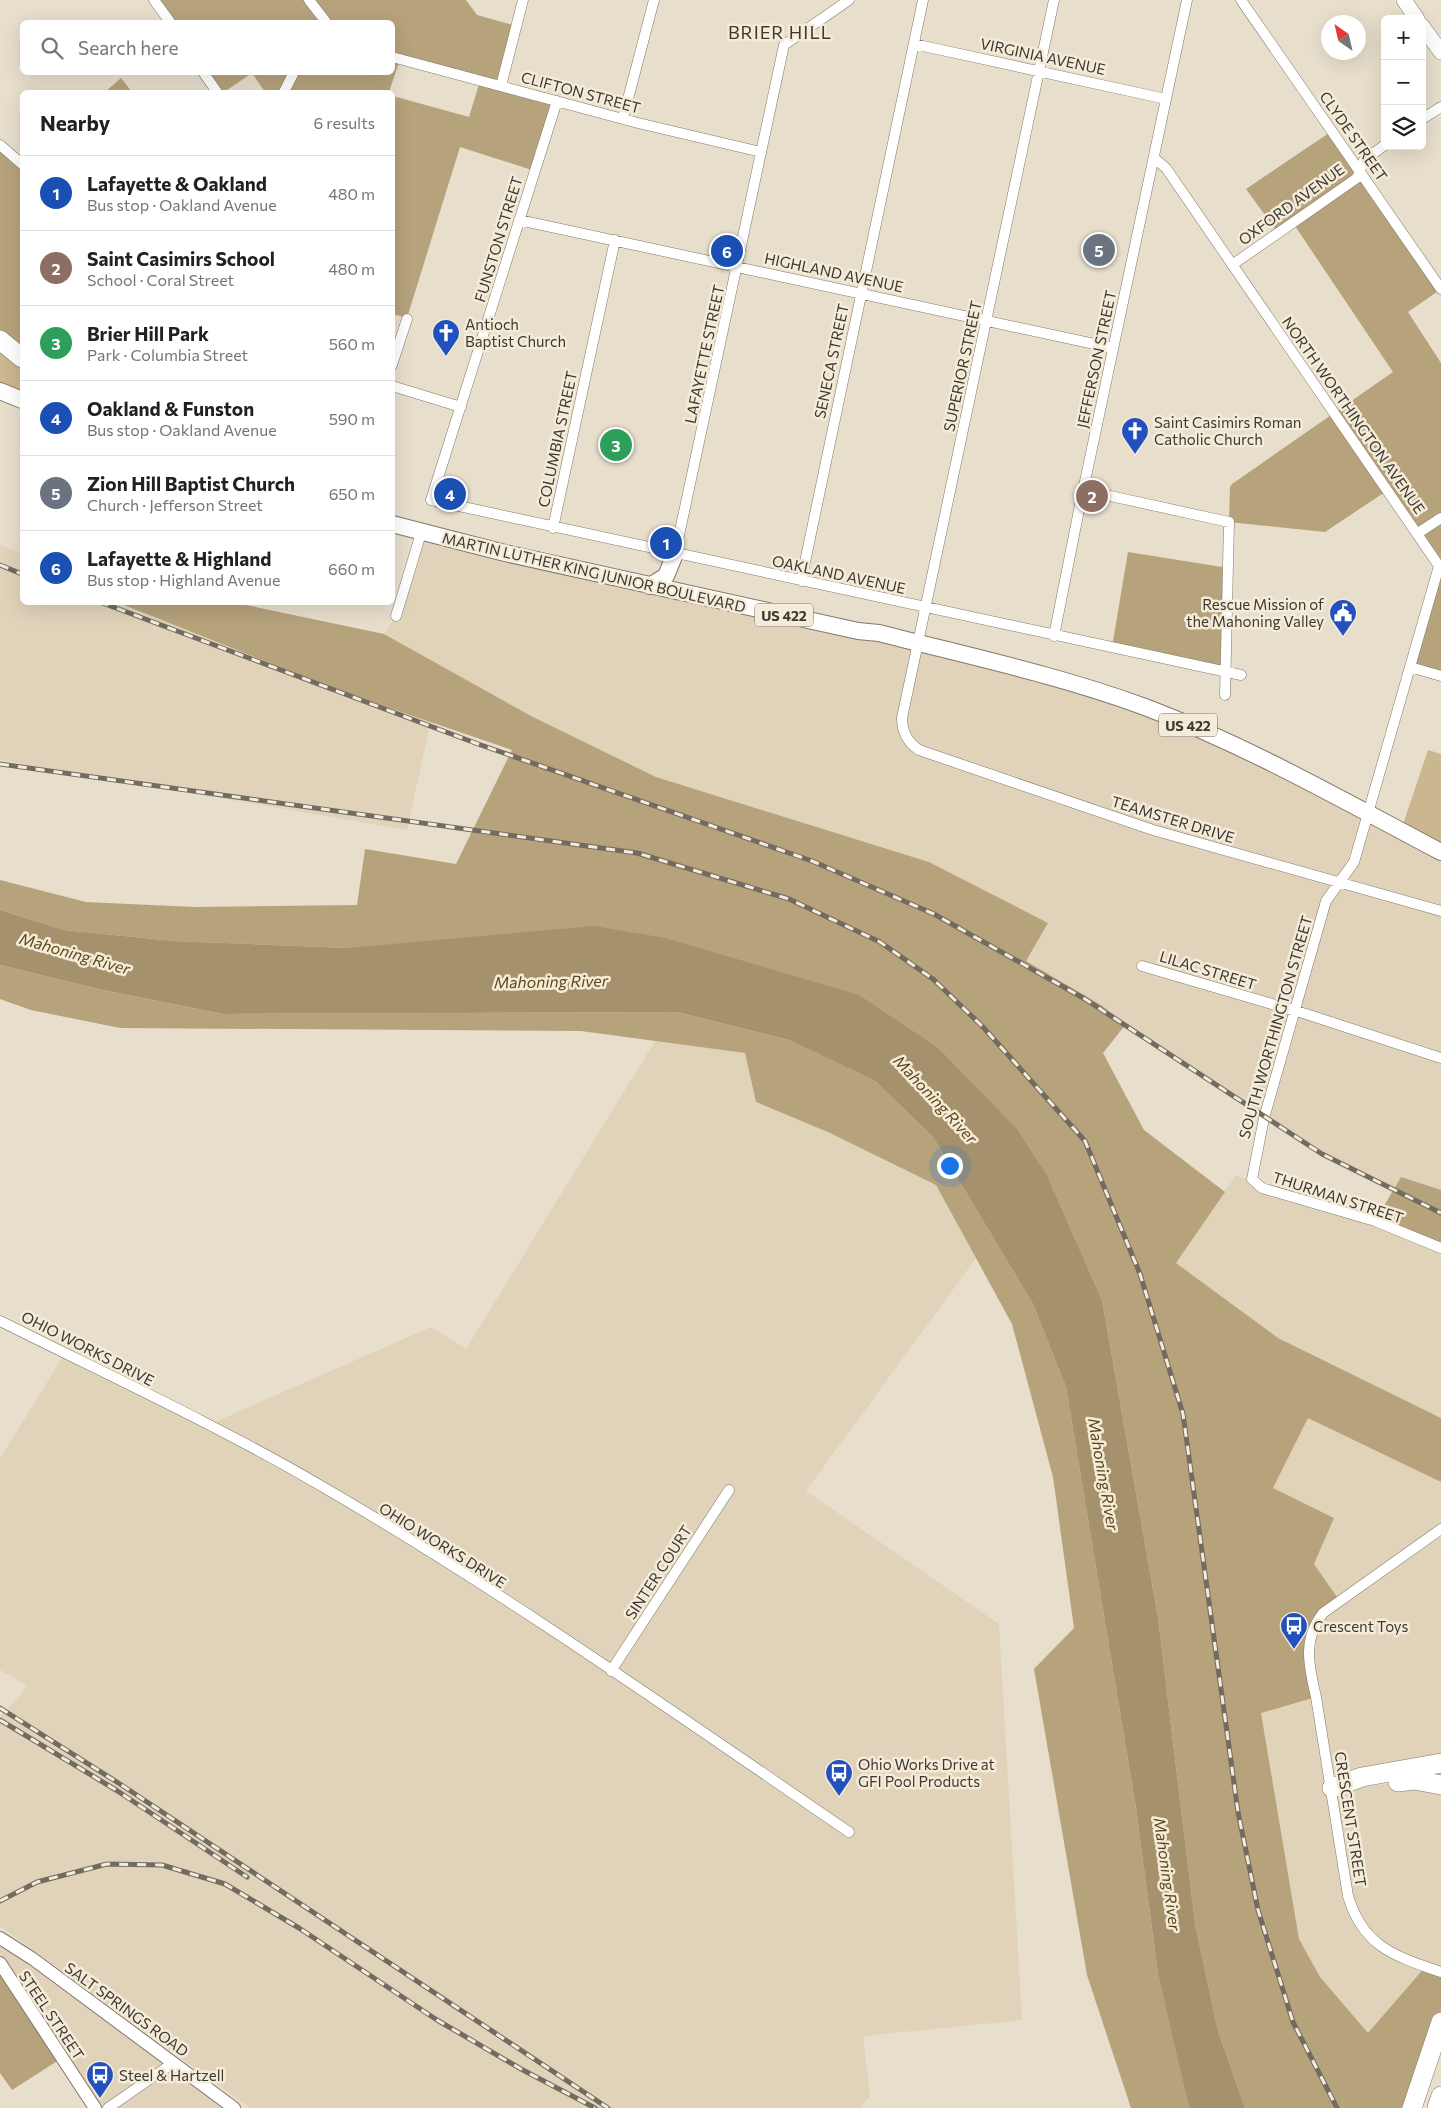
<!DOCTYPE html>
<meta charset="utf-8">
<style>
:root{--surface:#fff;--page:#f6f6f6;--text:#202124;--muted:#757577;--line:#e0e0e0;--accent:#2250be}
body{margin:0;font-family:Commissioner,sans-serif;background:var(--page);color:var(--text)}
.controls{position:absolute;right:15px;top:15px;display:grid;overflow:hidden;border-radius:8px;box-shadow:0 5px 20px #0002}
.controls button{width:45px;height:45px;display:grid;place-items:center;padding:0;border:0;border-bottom:1px solid var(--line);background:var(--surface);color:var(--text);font:25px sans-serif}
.compass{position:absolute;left:1321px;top:15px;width:45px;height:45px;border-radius:50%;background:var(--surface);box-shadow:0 5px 20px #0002;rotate:326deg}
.you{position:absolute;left:949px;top:1165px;width:18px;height:18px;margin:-12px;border:4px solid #fff;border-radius:50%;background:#1a73e8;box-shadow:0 0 0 8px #1a73e833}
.badge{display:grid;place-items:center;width:32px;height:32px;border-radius:50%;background:var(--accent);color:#fff;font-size:16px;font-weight:700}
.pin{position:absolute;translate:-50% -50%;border:2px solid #fff;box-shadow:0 1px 5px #0006}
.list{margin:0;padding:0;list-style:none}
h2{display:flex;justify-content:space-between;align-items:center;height:65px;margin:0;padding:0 20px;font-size:21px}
h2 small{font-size:16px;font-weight:400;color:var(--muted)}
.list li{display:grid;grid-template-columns:32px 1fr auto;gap:15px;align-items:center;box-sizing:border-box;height:75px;padding:0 20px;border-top:1px solid var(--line)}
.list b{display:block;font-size:19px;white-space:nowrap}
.list p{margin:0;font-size:16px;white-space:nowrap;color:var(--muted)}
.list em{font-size:16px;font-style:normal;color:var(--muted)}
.icon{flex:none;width:28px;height:28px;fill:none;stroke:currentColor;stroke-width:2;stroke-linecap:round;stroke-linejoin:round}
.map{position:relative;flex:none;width:1441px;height:2108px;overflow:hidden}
.search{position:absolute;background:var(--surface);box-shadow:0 5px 20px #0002;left:20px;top:20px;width:375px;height:55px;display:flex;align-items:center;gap:12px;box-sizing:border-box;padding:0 18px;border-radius:8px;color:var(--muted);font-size:19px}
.panel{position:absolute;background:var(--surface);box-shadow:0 5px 20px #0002;left:20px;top:90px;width:375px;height:515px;border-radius:8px}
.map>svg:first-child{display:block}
.built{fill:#e0d3ba}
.green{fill:#cab68f}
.forest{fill:#b6a27b}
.water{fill:#a5916b}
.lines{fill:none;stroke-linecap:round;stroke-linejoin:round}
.minor-casing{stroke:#817969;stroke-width:11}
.tertiary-casing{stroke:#817969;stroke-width:14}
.secondary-casing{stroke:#817969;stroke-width:16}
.primary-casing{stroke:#817969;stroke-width:18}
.motorway-casing{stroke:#817969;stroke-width:20}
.minor{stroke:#fff;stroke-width:10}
.tertiary{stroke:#fff;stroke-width:12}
.secondary{stroke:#fff;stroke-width:15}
.primary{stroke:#fff;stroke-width:16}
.motorway{stroke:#fff;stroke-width:19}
.rail-casing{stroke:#716b61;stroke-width:5}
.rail{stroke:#f4ebd9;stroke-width:3;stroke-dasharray:9;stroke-linecap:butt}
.labels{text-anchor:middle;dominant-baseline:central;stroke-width:5;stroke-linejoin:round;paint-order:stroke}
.shield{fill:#f4ebd9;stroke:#746e64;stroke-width:1}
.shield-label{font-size:14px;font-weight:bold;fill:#3d3932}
.street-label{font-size:15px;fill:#3d3932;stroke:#f4ebd9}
.poi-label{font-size:15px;fill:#3d3932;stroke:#f4ebd9;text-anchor:start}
.water-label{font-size:16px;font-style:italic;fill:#5d4717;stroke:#f4ebd9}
.quarter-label{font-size:18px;letter-spacing:1px;fill:#413a2b;stroke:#f4ebd9}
</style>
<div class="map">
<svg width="1441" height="2108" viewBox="0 0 1441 2108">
<rect width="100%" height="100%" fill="#e7decc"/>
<path class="built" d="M421,533l437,98 289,77 294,144v338l-40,-13 -9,14 -64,-34 -64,-38 -89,-60 -74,-54 -75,-44 22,-38 -119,-61 -273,-85 -125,-61 -147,-82 12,-18z
M0,545l22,8v49l125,1 285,112 -25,115 -407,-70z
M655,1041l90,12 11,49 74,31 106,52 40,73 -170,233 193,133 23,396 -159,16 7,60 -10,12h-610l-250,-182v-209l28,-31 -28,-16v-211l65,-106 143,72 223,-98 35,22z
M1236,1175l19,9 186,64v170l-163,-80 -102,-75z
M1308,1417l133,65v281l-107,25 30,-1 50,-7 27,5v187l-15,-5 -58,66 -48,-56 -21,-38 -38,-226 55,-16 -7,-33 5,-100 20,-46 -61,-30z
M0,1938l234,170h-139l-95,-145z"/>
<path class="green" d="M0,345l22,16v39l-22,-9z
M1428,750l13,4v98l-40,-22z"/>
<path class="forest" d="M154,0h312l11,15 39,11 -15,60 56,15 -22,70 -75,-24 -53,171 -14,-4v-218l76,21 11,-36 -80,-22 -11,33h-124l-13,-19 -28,19h-7l-14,-19 189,-1v-50h-222z
M121,78l11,14h-27z
M1332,131l109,158 -33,23 33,51v313l-31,-9 29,-101 -51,-76 -63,42 -96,-10 1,-35 2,-3 161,-112 -100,-149 -15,10 -32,-44z
M0,145l22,19v190l-22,-22z
M1128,552l100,16 -2,104 -114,-25z
M232,602l152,32 147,82 125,61 273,85 119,61 -22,38 75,44 25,19 -23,29 41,77 81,62 -49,71 102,75 163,80v64l-133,-64 -35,70 61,30 -20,46 25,36 -29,37 6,60 -55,16 38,226 21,38 48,56 58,-67 15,6v50l-29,86h-167l-27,-77 -23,-107 -37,-306 -56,-318 -54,-123 -110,-129 -590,-100 -174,-7 -110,-11 -64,-20v-30l86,22 108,5 163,-2 8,-56 91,15 56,-114 -172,-59 -221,-88z
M0,965l103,25 120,24 454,-2 112,28 86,41 58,56 100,167 33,83 70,421 22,166 33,134h-60l-44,-133 -53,-306 40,-41 -21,-151 -41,-153 -76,-139 -106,-52 -74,-31 -11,-49 -164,-22 -461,-3 -89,-18 -31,-11z
M1401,1177l40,13v58l-66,-27z
M0,1963l62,95 -50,32 -12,-17z"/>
<path class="water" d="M0,910l64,20 110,11 174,7 246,-22 71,12 194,57 79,53 78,80 32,49 54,123 56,318 37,306 23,107 27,77h-54l-3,-6 -30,-128 -22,-166 -70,-421 -33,-83 -100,-167 -58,-56 -86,-41 -112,-28 -454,2 -120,-24 -103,-25z"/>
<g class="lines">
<defs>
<path id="minor" d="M154,0l16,22
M309,0l17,22
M1054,0l-152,718c0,14 5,24 17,32l234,80 288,81
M1241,0l200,289
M914,44l252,55
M392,57l246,66 123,29
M203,72l14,20
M501,86l22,-86
M284,92l10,-20
M557,101l-126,399 810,175
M623,118l31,-118
M1422,119l19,-12
M0,145l22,19
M1154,158l12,10 273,398 -85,296 -28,39 -62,217 -12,61 10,9 113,33 66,27
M519,220l594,128
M1232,265l125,-87 7,-18 21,-15
M392,365l15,-46
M392,386l69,21
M1083,490l146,32 -4,173
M553,528l62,-288
M1418,533l23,-15
M675,554l109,-509 65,-45
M801,581l122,-581
M396,616l25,-83
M1054,636l26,-131 107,-505
M1410,667l31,9
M1142,966l164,48 135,44
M0,1321c108,54 219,105 323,166 181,105 353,227 526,345
M1441,1529l-118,84c-21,27 -14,53 -7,84l32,199c15,51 47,60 93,76
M611,1671l118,-181
M108,2108l65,-45"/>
<path id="tertiary" d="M0,1938l33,21 201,149
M0,1963l95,145"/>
<path id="secondary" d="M1404,0l13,19
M1422,26l19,26"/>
<path id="primary" d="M0,391l22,9
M392,524l113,29 353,78 21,2c89,23 179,42 266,74 103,39 199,94 296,145
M650,586l16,-10 9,-22"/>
<path id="motorway" d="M0,340l22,18
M1398,1782l16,-2 27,5
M1332,1788l30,-11 79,-14
M1412,2108l29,-86
M1437,2108l4,-12"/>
</defs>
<use href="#minor" class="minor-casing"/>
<use href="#tertiary" class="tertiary-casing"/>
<use href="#secondary" class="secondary-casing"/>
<use href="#primary" class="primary-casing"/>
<use href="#motorway" class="motorway-casing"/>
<use href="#minor" class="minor"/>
<use href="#tertiary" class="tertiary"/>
<use href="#secondary" class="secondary"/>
<use href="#primary" class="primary"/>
<use href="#motorway" class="motorway"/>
<defs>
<path id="rail" d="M0,565l22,9
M100,602l378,142 334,117 122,53 151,85 237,155 119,59
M0,764l637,89 152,46 91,43 53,37 50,48 102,114 55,133 43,140 55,398 20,98 35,112 44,86
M0,1708l120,76 488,324
M0,1720l116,70 131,87
M0,1901l37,-19 70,-18 55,1 63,19 74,44 138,92 84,49 74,39"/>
</defs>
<use href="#rail" class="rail-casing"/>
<use href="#rail" class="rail"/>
</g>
<defs>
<symbol id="church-pin" viewBox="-11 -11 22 30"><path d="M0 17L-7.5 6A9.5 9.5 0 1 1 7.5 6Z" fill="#2250be" stroke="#f4ebd9"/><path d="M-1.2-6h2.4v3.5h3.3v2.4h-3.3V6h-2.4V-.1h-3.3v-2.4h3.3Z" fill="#fff"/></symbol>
<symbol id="civic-pin" viewBox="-11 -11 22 30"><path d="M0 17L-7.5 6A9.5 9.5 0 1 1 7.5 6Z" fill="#2250be" stroke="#f4ebd9"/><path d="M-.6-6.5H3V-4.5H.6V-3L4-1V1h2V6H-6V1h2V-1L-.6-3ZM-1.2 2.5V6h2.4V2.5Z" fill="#fff"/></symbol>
<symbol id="bus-pin" viewBox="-11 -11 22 30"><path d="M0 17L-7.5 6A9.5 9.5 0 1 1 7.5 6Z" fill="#2250be" stroke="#f4ebd9"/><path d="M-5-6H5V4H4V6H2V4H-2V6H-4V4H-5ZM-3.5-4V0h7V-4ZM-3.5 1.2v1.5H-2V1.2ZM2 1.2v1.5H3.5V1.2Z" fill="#fff"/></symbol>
</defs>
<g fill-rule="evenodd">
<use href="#church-pin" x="430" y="317" width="32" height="43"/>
<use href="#church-pin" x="1119" y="415" width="32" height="43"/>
<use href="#civic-pin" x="1327" y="597" width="32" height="43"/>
<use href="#bus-pin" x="1278" y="1610" width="32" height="43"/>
<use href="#bus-pin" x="823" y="1757" width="32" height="43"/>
<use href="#bus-pin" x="84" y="2059" width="32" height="43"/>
</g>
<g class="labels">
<g class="shield">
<rect x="755" y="603.5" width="58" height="23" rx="4"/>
<rect x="1159" y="713.5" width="58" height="23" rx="4"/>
</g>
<g class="shield-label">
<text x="784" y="615">US 422</text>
<text x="1188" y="725">US 422</text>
</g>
<g class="street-label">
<text transform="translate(1043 56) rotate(12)">VIRGINIA AVENUE</text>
<text transform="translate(581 92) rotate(15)">CLIFTON STREET</text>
<text transform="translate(1354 136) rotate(55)">CLYDE STREET</text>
<text transform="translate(1291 204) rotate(-36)">OXFORD AVENUE</text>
<text transform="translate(498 239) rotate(-73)">FUNSTON STREET</text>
<text transform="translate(834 272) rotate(12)">HIGHLAND AVENUE</text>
<text transform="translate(704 354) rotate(-78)">LAFAYETTE STREET</text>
<text transform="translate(1096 359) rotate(-78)">JEFFERSON STREET</text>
<text transform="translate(831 361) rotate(-78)">SENECA STREET</text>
<text transform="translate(962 366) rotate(-78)">SUPERIOR STREET</text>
<text transform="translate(1354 415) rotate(55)">NORTH WORTHINGTON AVENUE</text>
<text transform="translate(557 439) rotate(-78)">COLUMBIA STREET</text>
<text transform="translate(594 572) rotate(13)">MARTIN LUTHER KING JUNIOR BOULEVARD</text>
<text transform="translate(839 574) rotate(12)">OAKLAND AVENUE</text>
<text transform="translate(1173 819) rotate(17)">TEAMSTER DRIVE</text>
<text transform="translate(1208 970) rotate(17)">LILAC STREET</text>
<text transform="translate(1275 1027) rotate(-74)">SOUTH WORTHINGTON STREET</text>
<text transform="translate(1338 1197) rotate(18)">THURMAN STREET</text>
<text transform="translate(88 1348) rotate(27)">OHIO WORKS DRIVE</text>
<text transform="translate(443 1545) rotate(32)">OHIO WORKS DRIVE</text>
<text transform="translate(658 1572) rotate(-57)">SINTER COURT</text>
<text transform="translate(1351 1819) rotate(81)">CRESCENT STREET</text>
<text transform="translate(127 2009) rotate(36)">SALT SPRINGS ROAD</text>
<text transform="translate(52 2015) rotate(56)">STEEL STREET</text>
</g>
<g class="poi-label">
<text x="465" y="324">Antioch<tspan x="465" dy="17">Baptist Church</tspan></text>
<text x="1154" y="422">Saint Casimirs Roman<tspan x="1154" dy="17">Catholic Church</tspan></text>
<text x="1324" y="604" text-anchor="end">Rescue Mission of<tspan x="1324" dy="17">the Mahoning Valley</tspan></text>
<text x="1313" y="1626">Crescent Toys</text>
<text x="858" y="1764">Ohio Works Drive at<tspan x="858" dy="17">GFI Pool Products</tspan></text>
<text x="119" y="2075">Steel &amp; Hartzell</text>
</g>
<g class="water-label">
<text transform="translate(75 953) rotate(16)">Mahoning River</text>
<text transform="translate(551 981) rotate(-1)">Mahoning River</text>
<text transform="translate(936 1099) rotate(47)">Mahoning River</text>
<text transform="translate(1104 1474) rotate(80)">Mahoning River</text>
<text transform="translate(1168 1874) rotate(82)">Mahoning River</text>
</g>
<g class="quarter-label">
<text x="780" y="32">BRIER HILL</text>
</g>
</g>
</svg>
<div class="controls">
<button>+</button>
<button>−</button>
<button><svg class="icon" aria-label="layers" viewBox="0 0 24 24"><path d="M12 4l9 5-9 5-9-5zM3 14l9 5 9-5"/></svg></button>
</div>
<svg class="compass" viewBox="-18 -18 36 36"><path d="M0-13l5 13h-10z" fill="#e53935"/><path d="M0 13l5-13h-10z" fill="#757577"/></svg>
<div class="you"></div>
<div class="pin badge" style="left:666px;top:543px;background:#1a4fb4">1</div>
<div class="pin badge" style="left:1092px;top:496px;background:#8d6e63">2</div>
<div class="pin badge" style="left:616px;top:445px;background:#2e9e5b">3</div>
<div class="pin badge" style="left:450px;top:494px;background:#1a4fb4">4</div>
<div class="pin badge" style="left:1099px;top:250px;background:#6b7280">5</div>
<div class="pin badge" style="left:727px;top:251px;background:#1a4fb4">6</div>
<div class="search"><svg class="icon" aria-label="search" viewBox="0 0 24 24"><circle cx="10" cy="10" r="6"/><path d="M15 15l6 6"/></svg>Search here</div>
<section class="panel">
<h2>Nearby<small>6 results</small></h2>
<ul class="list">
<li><span class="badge" style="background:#1a4fb4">1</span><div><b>Lafayette &amp; Oakland</b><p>Bus stop · Oakland Avenue</p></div><em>480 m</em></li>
<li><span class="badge" style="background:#8d6e63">2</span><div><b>Saint Casimirs School</b><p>School · Coral Street</p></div><em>480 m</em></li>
<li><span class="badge" style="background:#2e9e5b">3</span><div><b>Brier Hill Park</b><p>Park · Columbia Street</p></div><em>560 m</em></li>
<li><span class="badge" style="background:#1a4fb4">4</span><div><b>Oakland &amp; Funston</b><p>Bus stop · Oakland Avenue</p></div><em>590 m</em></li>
<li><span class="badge" style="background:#6b7280">5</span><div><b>Zion Hill Baptist Church</b><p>Church · Jefferson Street</p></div><em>650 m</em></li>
<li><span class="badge" style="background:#1a4fb4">6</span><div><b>Lafayette &amp; Highland</b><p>Bus stop · Highland Avenue</p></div><em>660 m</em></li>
</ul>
</section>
</div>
